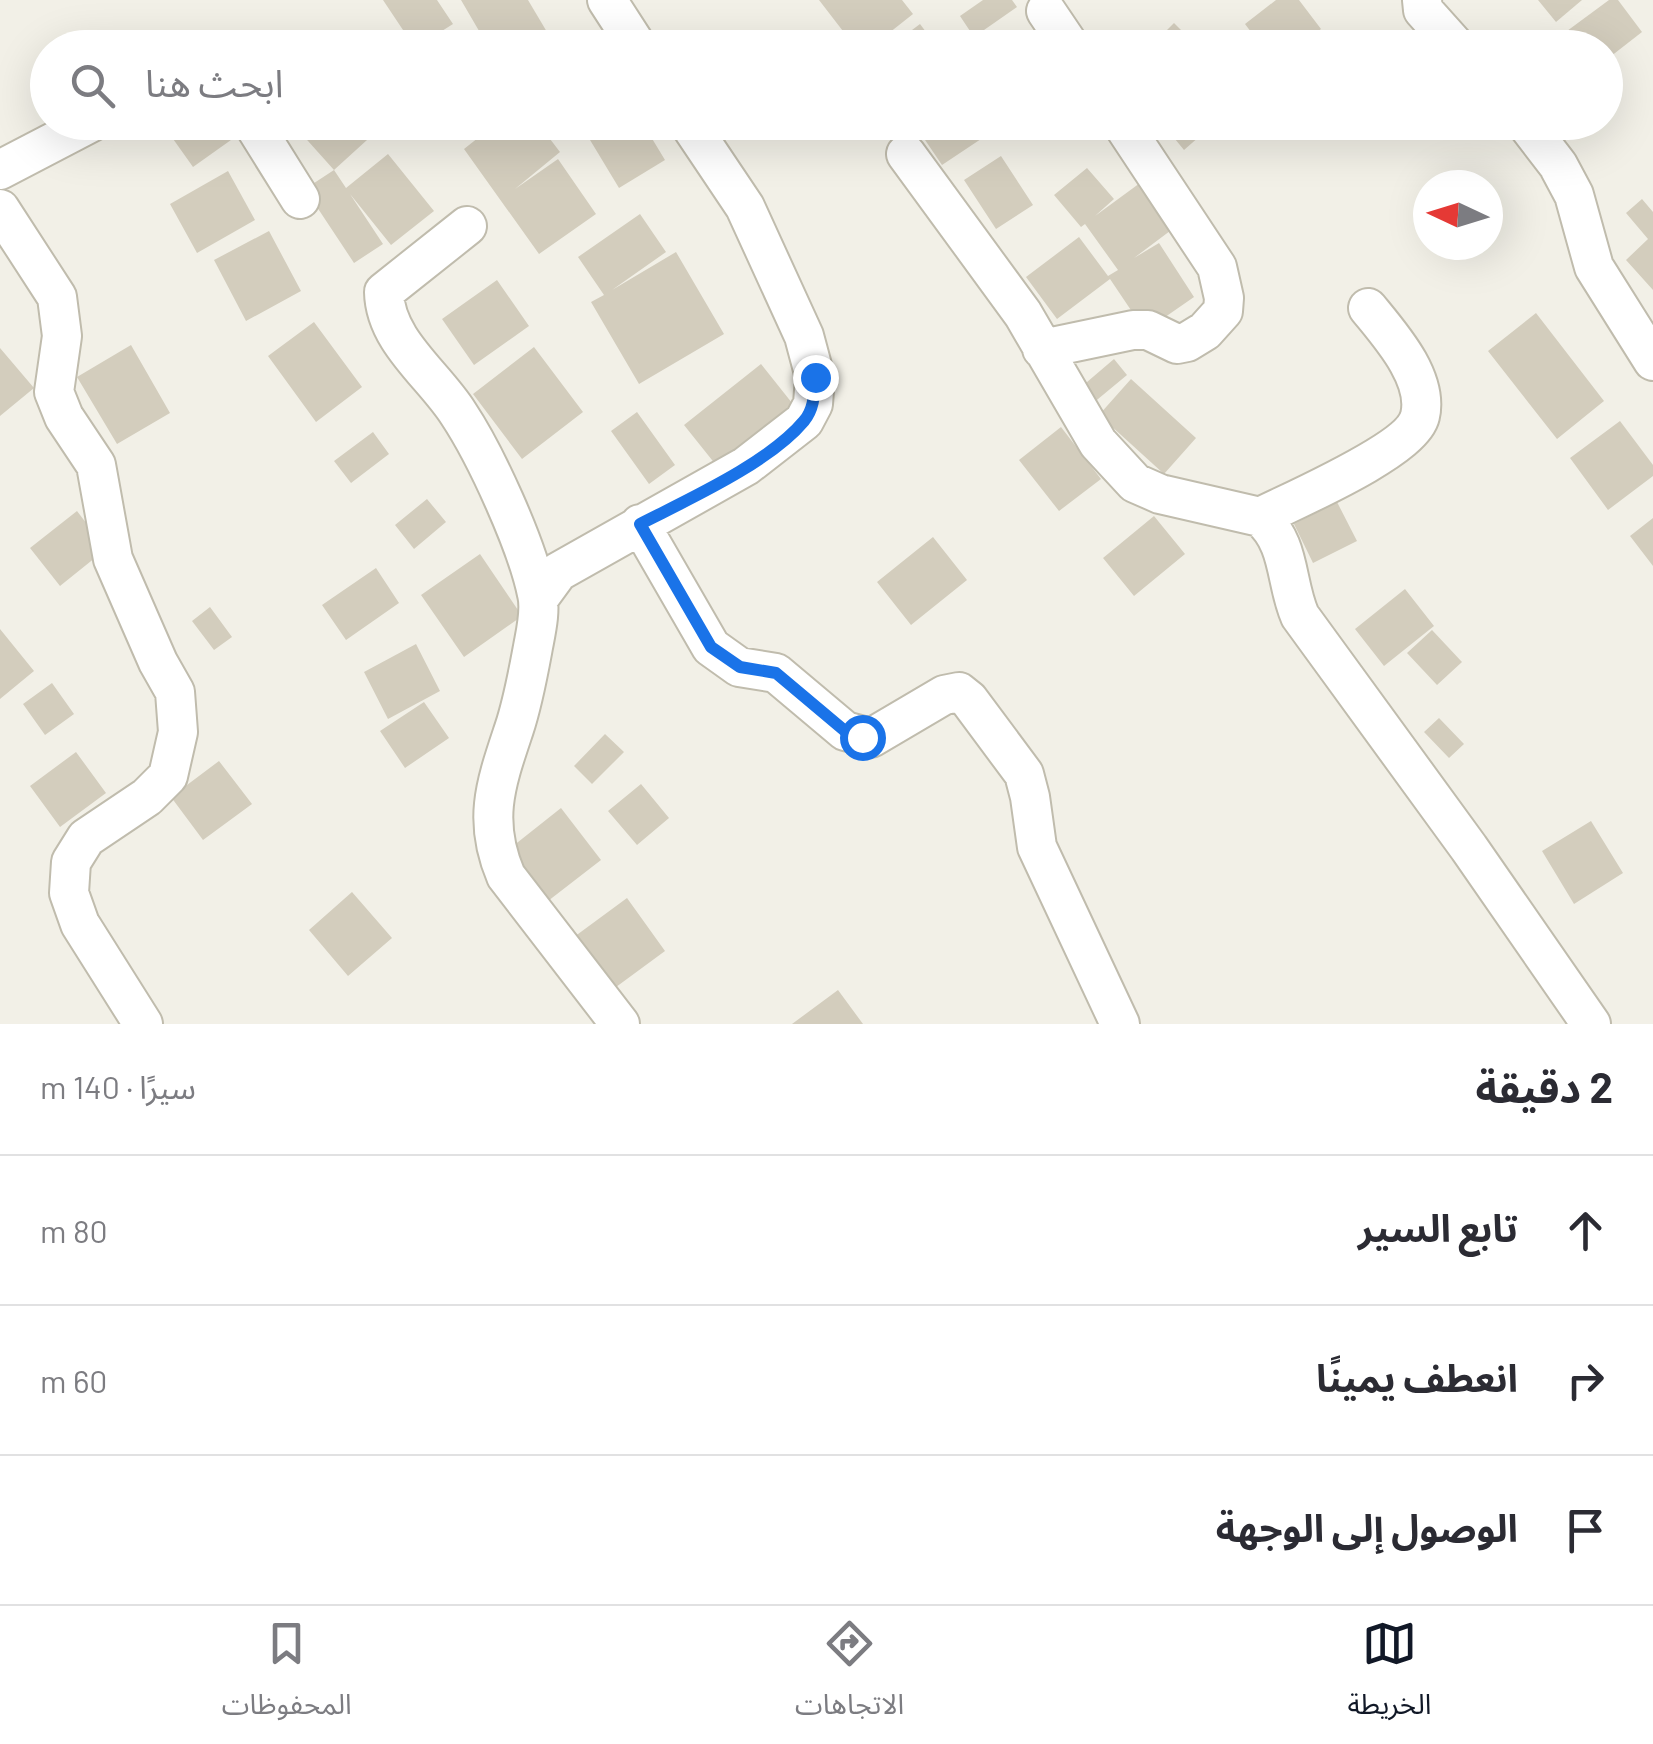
<!DOCTYPE html>
<html lang="ar">
<meta charset="utf-8">
<style>
:root{--surface:#fff;--page:#f7f7f7;--text:#2b2b33;--muted:#7c7c81;--line:#e1e1e2;--accent:#111827}
body{margin:0;font-family:Barlow,"Noto Sans Arabic",sans-serif;background:var(--page);color:var(--text);direction:rtl}
.compass{position:absolute;left:1413px;top:170px;width:90px;height:90px;border-radius:50%;background:var(--surface);box-shadow:0 10px 40px #0002;rotate:274deg}
.stop{position:absolute;width:30px;height:30px;margin:-22px;border:8px solid #1a73e8;border-radius:50%;background:#fff}
.stop.end{background:#1a73e8;border-color:#fff;box-shadow:0 2px 10px #0008}
.list{margin:0;padding:0;list-style:none}
h2{display:flex;justify-content:space-between;align-items:center;height:130px;margin:0;padding:0 40px;font-size:42px}
h2 small{font-size:32px;font-weight:400;color:var(--muted)}
.list li{display:grid;grid-template-columns:65px 1fr auto;gap:30px;align-items:center;box-sizing:border-box;height:150px;padding:0 40px;border-top:2px solid var(--line)}
.list b{display:block;font-size:38px;white-space:nowrap}
.list em{font-size:32px;font-style:normal;color:var(--muted)}
.icon{flex:none;width:55px;height:55px;fill:none;stroke:currentColor;stroke-width:2;stroke-linecap:round;stroke-linejoin:round}
.map{position:relative;flex:none;width:1653px;height:1024px;overflow:hidden;direction:ltr}
.search{position:absolute;background:var(--surface);box-shadow:0 10px 40px #0002;left:30px;right:30px;top:30px;height:110px;display:flex;align-items:center;gap:25px;box-sizing:border-box;padding:0 35px;border-radius:55px;color:var(--muted);font-size:38px}
.sheet{height:580px;background:var(--surface)}
nav{display:flex;justify-content:space-around;align-items:center;box-sizing:border-box;height:140px;border-top:2px solid var(--line);background:var(--surface);font-size:28px;color:var(--muted)}
nav a{display:grid;justify-items:center;gap:5px}
nav .on{color:var(--accent)}
.map>svg:first-child{display:block}
.building{fill:#d3cdbd}
.lines{fill:none;stroke-linecap:round;stroke-linejoin:round}
.minor-casing{stroke:#c0bcad;stroke-width:42}
.minor{stroke:#fff;stroke-width:38}
.route{stroke:#1a73e8;stroke-width:12}
</style>
<div class="map">
<svg width="1653" height="1024" viewBox="0 0 1653 1024">
<rect width="100%" height="100%" fill="#f2f0e7"/>
<path class="building" d="M383,0h54l16,24 -38,24z
M461,0h67l19,32 -25,16h-33z
M819,0h83l11,14 -43,34h-14z
M983,0h29l5,7 -43,30 -14,-21z
M1276,0h23l22,29 -24,19h-34l-18,-24z
M1538,0h44l-26,22z
M1609,0h9l24,32 -36,28v-12h-27l-12,-17z
M1174,23l18,18 -7,7h-36z
M920,24l18,24h-50z
M1014,34l9,14h-29z
M175,122h54l9,13 -45,32 -27,-38z
M291,122h80l7,8 -44,40z
M498,122h39l23,30 -45,37 43,-30 38,55 -57,40 -75,-105z
M607,122h35l23,38 -46,28 -32,-53z
M945,122h30l9,15 -42,28 -19,-28z
M1161,122h55l-32,28z
M388,154l46,57 -43,34 -41,-51 33,50 -29,19 -49,-74 29,-19 12,18z
M1001,156l32,49 -37,24 -32,-49z
M1087,168l27,31 -19,17 45,-33 34,45 -40,30 25,-15 35,54 -49,34 -35,-52 -53,40 -31,-42 53,-40 29,39 10,-6 -33,-46 -4,3 -27,-32z
M228,171l27,49 -58,33 -27,-49z
M1642,199l11,13v78l-27,-30 22,-21 -22,-26z
M640,214l26,38 -54,38 64,-38 48,82 -85,50 -48,-82 13,-7 -26,-38z
M269,231l32,60 -55,30 -32,-61z
M497,280l32,46 -55,39 -32,-46z
M1536,313l68,88 -47,38 -69,-88z
M314,322l48,65 -46,35 -48,-66z
M131,345l39,68 -53,31 -40,-67z
M534,347l49,65 -61,47 -49,-65z
M0,348l34,40 -34,28z
M1114,359l13,16 -35,29 -12,-16z
M761,364l35,44 -76,62 -36,-45z
M1131,379l65,59 -32,36 -65,-59z
M637,412l38,53 -26,19 -38,-53z
M1620,421l33,44v11l-45,34 -38,-52z
M1061,427l40,52 -42,32 -40,-51z
M373,432l16,22 -38,29 -17,-22z
M427,499l19,23 -32,27 -19,-24z
M1337,502l20,39 -44,22 -19,-39z
M77,511l29,38 -46,37 -30,-38z
M1154,516l31,38 -51,42 -31,-38z
M1653,518v48l-23,-30z
M933,537l34,43 -56,45 -34,-43z
M480,554l42,62 -58,41 -43,-62z
M376,568l23,35 -53,37 -24,-35z
M1405,589l29,37 -50,40 -29,-37z
M210,607l22,30 -18,13 -22,-29z
M0,629l34,42 -34,28z
M1432,630l30,32 -25,23 -30,-32z
M416,644l24,47 -52,28 -24,-47z
M52,683l22,31 -29,21 -22,-31z
M424,702l25,36 -44,30 -25,-37z
M1439,718l25,26 -15,14 -25,-26z
M605,734l19,18 -32,32 -18,-18z
M76,752l30,41 -46,34 -30,-41z
M219,761l33,43 -49,36 -32,-43z
M641,784l28,34 -32,27 -29,-34z
M561,808l40,52 -53,41 -40,-51z
M1591,821l32,52 -49,31 -32,-53z
M352,892l40,46 -44,38 -39,-46z
M627,898l38,53 -53,39 -38,-53z
M838,990l25,34h-71z"/>
<g class="lines">
<defs>
<path id="minor" d="M607,0l31,48
M1422,0l1,10 34,38
M1046,11l25,37
M252,122l48,77
M1525,122l33,43 16,30 20,72 59,94
M906,154l117,160 75,129 37,40 25,11 100,23c31,26 25,65 40,99l169,232 122,176
M0,170l92,-48
M0,209l57,88 5,39 -8,56 10,25 32,48 17,94 45,103 17,30 3,40 -10,44 -21,21 -61,41 -15,24 -2,31 11,31 63,100
M467,226l-83,66c1,49 49,82 74,121 28,42 69,132 79,181 4,16 -1,37 -4,53 -5,27 -10,55 -19,82 -18,54 -32,91 -8,147l114,148
M1042,349l91,-19h15l29,14 10,-2 18,-11 18,-20 1,-13 -7,-31 -96,-145
M1260,517c34,-17 152,-67 160,-101 9,-38 -30,-81 -52,-108
M640,524l71,123 28,20 37,6 69,58 26,7 73,-43 15,-3 10,8 55,74 6,23 7,50 83,177
M539,598l19,-26 188,-106 58,-45 9,-17 2,-27 -11,-41 -59,-129 -57,-85"/>
</defs>
<use href="#minor" class="minor-casing"/>
<use href="#minor" class="minor"/>
</g>
<g class="lines">
<path class="route" d="M815,377c-1,15 0,31 -11,44 -35,42 -115,78 -164,103l71,123 29,20 36,6 69,58 17,6"/>
</g>
</svg>
<svg class="compass" viewBox="-18 -18 36 36"><path d="M0-13l5 13h-10z" fill="#e53935"/><path d="M0 13l5-13h-10z" fill="#7c7c81"/></svg>
<div class="stop" style="left:862px;top:737px"></div>
<div class="stop end" style="left:815px;top:377px"></div>
<div class="search"><svg class="icon" aria-label="search" viewBox="0 0 24 24"><circle cx="10" cy="10" r="6"/><path d="M15 15l6 6"/></svg>ابحث هنا</div>
</div>
<section class="sheet">
<h2>2 دقيقة<small>سيرًا · 140 m</small></h2>
<ul class="list">
<li><svg class="icon" aria-label="ahead" viewBox="0 0 24 24"><path d="M12 20V5M6 11l6-6 6 6"/></svg><div><b>تابع السير</b></div><em>80 m</em></li>
<li><svg class="icon" aria-label="right" viewBox="0 0 24 24"><path d="M7 20v-9h11M14 6l5 5-5 5"/></svg><div><b>انعطف يمينًا</b></div><em>60 m</em></li>
<li><svg class="icon" aria-label="arrive" viewBox="0 0 24 24"><path d="M6 21V4h12l-3 4 3 4H6"/></svg><div><b>الوصول إلى الوجهة</b></div></li>
</ul>
</section>
<nav>
<a class="on"><svg class="icon" aria-label="map" viewBox="0 0 24 24"><path d="M3 6l6-2 6 2 6-2v14l-6 2-6-2-6 2zM9 4v14M15 6v14"/></svg>الخريطة</a>
<a><svg class="icon" aria-label="directions" viewBox="0 0 24 24"><path d="M12 3l9 9-9 9-9-9zM9 14v-3h6M13 9l2 2-2 2"/></svg>الاتجاهات</a>
<a><svg class="icon" aria-label="saved" viewBox="0 0 24 24"><path d="M7 4h10v16l-5-4-5 4z"/></svg>المحفوظات</a>
</nav>
